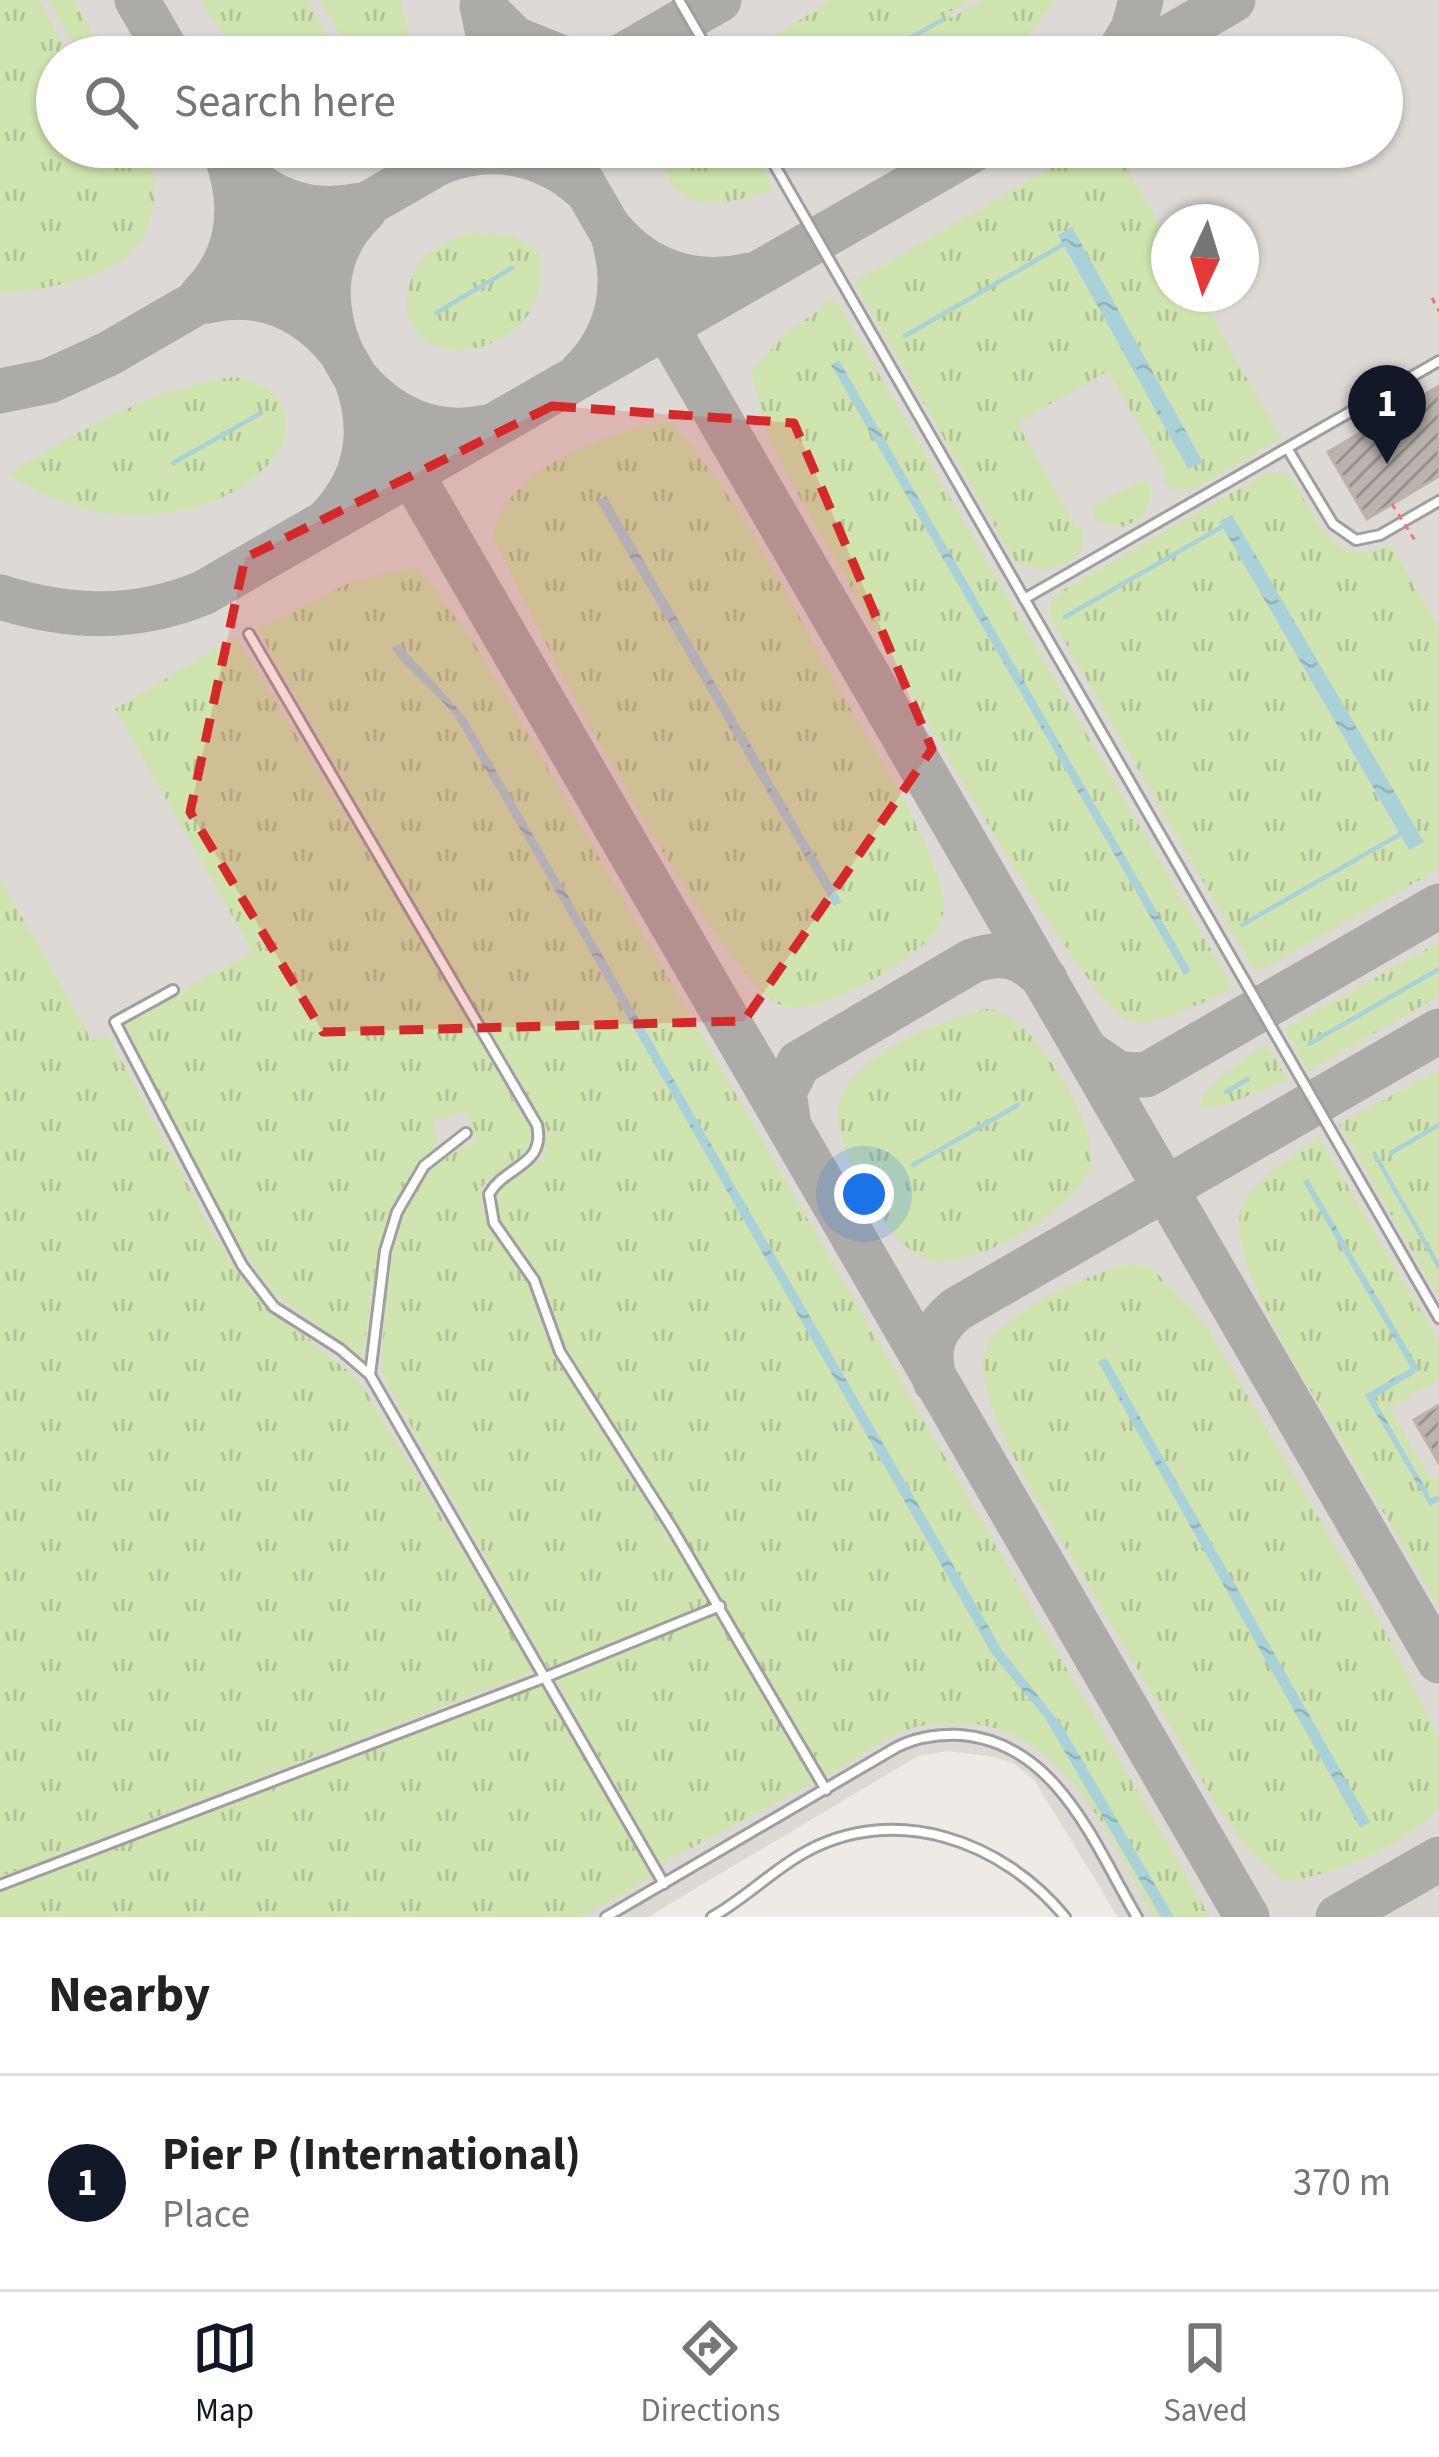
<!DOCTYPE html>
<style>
:root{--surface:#fff;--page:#f6f6f6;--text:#222;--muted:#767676;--line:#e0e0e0;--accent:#111827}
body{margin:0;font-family:"Source Sans 3",sans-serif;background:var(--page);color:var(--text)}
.compass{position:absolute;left:1151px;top:204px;width:108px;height:108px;border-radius:50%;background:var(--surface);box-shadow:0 3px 9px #0004;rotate:184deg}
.you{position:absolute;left:864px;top:1194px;width:42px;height:42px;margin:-30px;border:9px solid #fff;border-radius:50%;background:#1a73e8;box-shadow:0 0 0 18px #1a73e833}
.badge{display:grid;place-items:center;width:78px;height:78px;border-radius:50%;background:var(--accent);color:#fff;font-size:39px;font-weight:700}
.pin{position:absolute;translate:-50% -99px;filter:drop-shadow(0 3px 6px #0008)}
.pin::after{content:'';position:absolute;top:63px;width:42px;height:36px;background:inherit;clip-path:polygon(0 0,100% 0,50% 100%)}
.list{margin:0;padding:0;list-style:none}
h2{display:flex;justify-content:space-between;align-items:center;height:156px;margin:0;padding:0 48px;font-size:51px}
h2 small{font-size:39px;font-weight:400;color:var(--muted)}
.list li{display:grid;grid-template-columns:78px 1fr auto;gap:36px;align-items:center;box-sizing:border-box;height:216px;padding:0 48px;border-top:3px solid var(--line)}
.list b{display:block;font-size:45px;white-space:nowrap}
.list p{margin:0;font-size:39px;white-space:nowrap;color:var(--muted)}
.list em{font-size:39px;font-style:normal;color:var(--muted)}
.icon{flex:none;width:66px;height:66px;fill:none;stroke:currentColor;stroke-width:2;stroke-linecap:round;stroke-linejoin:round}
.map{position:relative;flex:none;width:1439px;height:1917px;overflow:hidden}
.search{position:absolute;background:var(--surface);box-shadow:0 3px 9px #0004;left:36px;right:36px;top:36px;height:132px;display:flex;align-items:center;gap:30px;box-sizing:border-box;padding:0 42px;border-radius:66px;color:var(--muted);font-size:45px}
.sheet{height:372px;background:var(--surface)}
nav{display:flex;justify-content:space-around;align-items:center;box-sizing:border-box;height:168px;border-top:3px solid var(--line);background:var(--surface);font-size:33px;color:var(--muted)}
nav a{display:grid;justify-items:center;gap:6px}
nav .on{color:var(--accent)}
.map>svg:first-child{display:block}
.airport{fill:#dddad6;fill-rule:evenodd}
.grass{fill:url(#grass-tufts);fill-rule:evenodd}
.water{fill:url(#water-ripples)}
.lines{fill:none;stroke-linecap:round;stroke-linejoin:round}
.stream{stroke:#a9d2d8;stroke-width:4.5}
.taxiway{stroke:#adaba8;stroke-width:45}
.building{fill:url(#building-hatch);stroke:#bfb0a8;stroke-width:3}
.service-casing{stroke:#9f9f9f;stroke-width:14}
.path{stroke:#ee7676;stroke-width:3;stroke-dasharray:6 6;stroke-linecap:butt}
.service{stroke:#fff;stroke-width:8}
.path-bridge{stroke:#ee7676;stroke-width:3;stroke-dasharray:6 6;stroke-linecap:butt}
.marked{fill:#d62828;fill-opacity:0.2;stroke:#d62828;stroke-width:9;stroke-dasharray:24 15;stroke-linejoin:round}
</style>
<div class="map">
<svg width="1439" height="1917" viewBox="0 0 1439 1917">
<defs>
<pattern id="grass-tufts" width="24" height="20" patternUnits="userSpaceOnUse" patternTransform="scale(3)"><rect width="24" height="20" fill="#cfe4af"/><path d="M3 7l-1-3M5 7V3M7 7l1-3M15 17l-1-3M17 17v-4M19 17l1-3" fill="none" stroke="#b1c396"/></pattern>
<pattern id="water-ripples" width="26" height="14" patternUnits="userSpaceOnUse" patternTransform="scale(3)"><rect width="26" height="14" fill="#a9d2d8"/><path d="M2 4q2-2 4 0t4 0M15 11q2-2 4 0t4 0" fill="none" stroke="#91b4b9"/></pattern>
<pattern id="building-hatch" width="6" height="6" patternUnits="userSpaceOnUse" patternTransform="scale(3)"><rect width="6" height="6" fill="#bbb3ae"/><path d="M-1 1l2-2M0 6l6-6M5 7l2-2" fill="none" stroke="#97918d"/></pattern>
</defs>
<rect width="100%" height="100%" fill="#eeeae5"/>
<path class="airport" d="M0,0h1439v1917h-321l-84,-137 -20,-16 -20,-7 -46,-6 -30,5 -270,161h-648zM57,57h1325v90h-1325zM1169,222h72v72h-72z"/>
<path class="grass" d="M0,0h39l31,57 8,-4 -29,-53h25l32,57h-49v90h88c39,113 -53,139 -145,146z
M200,0h107l33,57h-100z
M320,0h80l11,43v14h-58z
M831,0h139l-22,13 3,5 32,-18h72l-22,30 -29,27h-262z
M666,147h83l24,42c-43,18 -117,28 -107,-42z
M1087,147h28l54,94v53h30l82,144 -87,52h-21l-11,-12 5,-4 -59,-103 -91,52 59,104 6,-2c11,40 -40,56 -68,35l-160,-278zM1072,228l131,233 -14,8 -131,-233z
M473,232l39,4 26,16c26,114 -157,133 -128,31 8,-30 36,-43 63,-51z
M835,298l398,690c-23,11 -77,40 -103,33 -50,-14 -296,-466 -339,-539l-24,-49 -16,-60 33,-38zM838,361h2l350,610 -7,3 -351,-608z
M234,377c54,7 70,55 29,93 -66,62 -185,57 -253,4 62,-42 149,-88 224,-97z
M667,420c75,76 122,182 175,274 28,48 99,158 102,211 1,29 -36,53 -57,66 -24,15 -82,47 -109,33 -61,-31 -255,-393 -285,-470 12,-66 117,-101 174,-114z
M1265,474h20l7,5c25,40 41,93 98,65l49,85v240l-180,102 -6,-3 -204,-353 1,-12 11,-12zM1232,515l191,327v1l-15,7 -188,-328z
M1145,478l7,18 -10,22 -22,10 -24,-8 -6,-11z
M414,567l10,8 47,63 45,75 694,1204h-36l-111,-190 -61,-77 -538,-935 -65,-70 3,17 28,24 26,32 536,936 53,64 116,199h-7c-44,-77 -89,-191 -192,-194 -19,0 -38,0 -55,7 -29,10 -55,31 -80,47l-273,-450 -18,-53 -37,-55 -3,-23 4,-7 44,-31 3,-27 -290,-502 94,-47z
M236,637l177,288 117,204c5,32 -32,37 -49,59l1,22 50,78 10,40 18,37 149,237 -3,5 -157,62 -166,-292c-2,-25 1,-50 3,-75 7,-65 21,-135 90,-160l-9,-30 -35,9 7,21c-62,57 -66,138 -76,217l-90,-66 -57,-82 -92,-189 129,-70 -138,-243z
M0,878l92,163 16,-6 108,203 36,55 107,87 176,291 -535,206z
M1439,942v54l-131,75 -24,-42z
M988,1009c30,6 49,32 66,57 16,24 38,62 37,92 0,46 -117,112 -159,103 -25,-6 -45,-35 -59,-55 -14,-22 -41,-77 -34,-102 13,-50 104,-86 149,-95z
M1266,1044l22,36 -66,26 -23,2c4,-24 46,-48 67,-64z
M1439,1070v228l-100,-174z
M1319,1137l120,205v37l-49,29 40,71 9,-4v20l-7,4 -58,-102 45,-26 -115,-189 108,186 -46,27 65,111 8,-5v106c-33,-56 -66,-112 -99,-168 -31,-53 -109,-165 -100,-226 3,-26 58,-61 79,-76z
M1131,1263l21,5 54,57 183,313 50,100v68c-42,46 -94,64 -153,76l-37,-32 -33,-45c-41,-72 -83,-143 -124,-214 -31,-53 -112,-172 -109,-231 3,-44 112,-88 148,-97zM1106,1357l263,464 -9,6 -261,-465z
M715,1614l100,168 -156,83 -103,-185z
M541,1685l112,191 -71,41h-582v-25z"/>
<path class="water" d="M1072,227l131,235 -15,7 -130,-234z
M839,360l352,611 -7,4 -353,-610z
M606,496l236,406 -8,4 -237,-405z
M1232,515l192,327 -15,8 -190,-329z
M399,644l65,71 538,935 61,77 111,190h-13l-116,-199 -53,-64 -537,-938c-19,-25 -47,-43 -63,-68z
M1308,1179l112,191 -46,28 57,100 8,-3v6l-9,5 -65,-111 46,-27 -108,-186z
M1106,1357l264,465 -10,6 -262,-466z"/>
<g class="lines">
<path class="stream" d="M877,57l65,-37
M711,147l7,13
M436,313l76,-45
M905,336l161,-93
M173,463l88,-50
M1065,617l162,-93
M1242,925l162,-93
M1309,1044l130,-75
M1226,1092l22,-13
M1391,1153l48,-28
M1375,1155l64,112
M913,1165l105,-60"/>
<path class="taxiway" d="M137,0l33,57
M493,57l-11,-51 33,33 45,18
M620,57l99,-57
M1116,57l17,-28 8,-29
M1135,57l98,-57
M222,147l1025,1770
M562,147l877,1514
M441,162c51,-20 103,-10 144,27
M202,295c39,-40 42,-91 24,-141 34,43 79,63 134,51
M207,301c55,-13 100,8 134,51 -21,-50 -18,-102 23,-141
M581,373c40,-40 48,-91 30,-143 36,43 85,58 139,45
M0,391l49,-10 59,-27 358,-207
M330,518c38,-41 45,-88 26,-140 33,39 79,61 131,49
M0,597c70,22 134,24 203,-4l775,-446
M1087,1052l32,22 27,1 293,-169
M789,1126l-5,-34 15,-29 173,-102c30,-11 51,-5 73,18
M935,1381c-9,-31 -3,-52 22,-72l482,-278
M1338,1917l101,-58"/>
</g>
<path class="building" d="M1439,386v90l-72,43 -39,-67z
M1439,1405v58l-25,-43z"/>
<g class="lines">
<defs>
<path id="service" d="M679,0l33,57
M764,147l675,1171
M1287,448l46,76 23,16 24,-5 59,-34
M1024,599l415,-238
M249,634l288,491c9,41 -31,40 -48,69l5,29 40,57 26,72 112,176 154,262
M173,990l-58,32 127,243 32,42 66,42 29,25
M466,1133l-42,33 -27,46 -12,39 -15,124 294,509
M0,1885l546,-208 174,-71
M606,1917l291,-170c20,-10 41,-13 64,-12 96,8 133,109 176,182
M712,1917c32,-18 59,-45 90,-63 92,-53 201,-13 263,63"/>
</defs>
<use href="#service" class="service-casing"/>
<path class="path" d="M1432,298l7,13"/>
<use href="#service" class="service"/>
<path class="path-bridge" d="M1392,504l24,38"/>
</g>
<path class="marked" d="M552,406l242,17 138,326 -188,272 -421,11 -133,-220 55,-254z"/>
</svg>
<svg class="compass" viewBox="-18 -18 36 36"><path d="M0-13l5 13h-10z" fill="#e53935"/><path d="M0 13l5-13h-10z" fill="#767676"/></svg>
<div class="you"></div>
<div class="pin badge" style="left:1387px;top:464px">1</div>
<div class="search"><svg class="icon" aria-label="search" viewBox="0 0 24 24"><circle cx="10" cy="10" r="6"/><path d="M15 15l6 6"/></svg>Search here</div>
</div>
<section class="sheet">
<h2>Nearby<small></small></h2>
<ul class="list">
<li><span class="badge">1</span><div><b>Pier P (International)</b><p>Place</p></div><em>370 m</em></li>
</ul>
</section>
<nav>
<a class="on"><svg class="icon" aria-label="map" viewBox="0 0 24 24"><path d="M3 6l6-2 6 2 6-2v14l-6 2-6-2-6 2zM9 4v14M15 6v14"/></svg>Map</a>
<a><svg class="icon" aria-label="directions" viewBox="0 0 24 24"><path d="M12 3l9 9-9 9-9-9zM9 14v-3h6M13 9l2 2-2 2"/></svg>Directions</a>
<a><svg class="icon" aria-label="saved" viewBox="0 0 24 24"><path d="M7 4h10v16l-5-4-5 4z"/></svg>Saved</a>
</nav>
